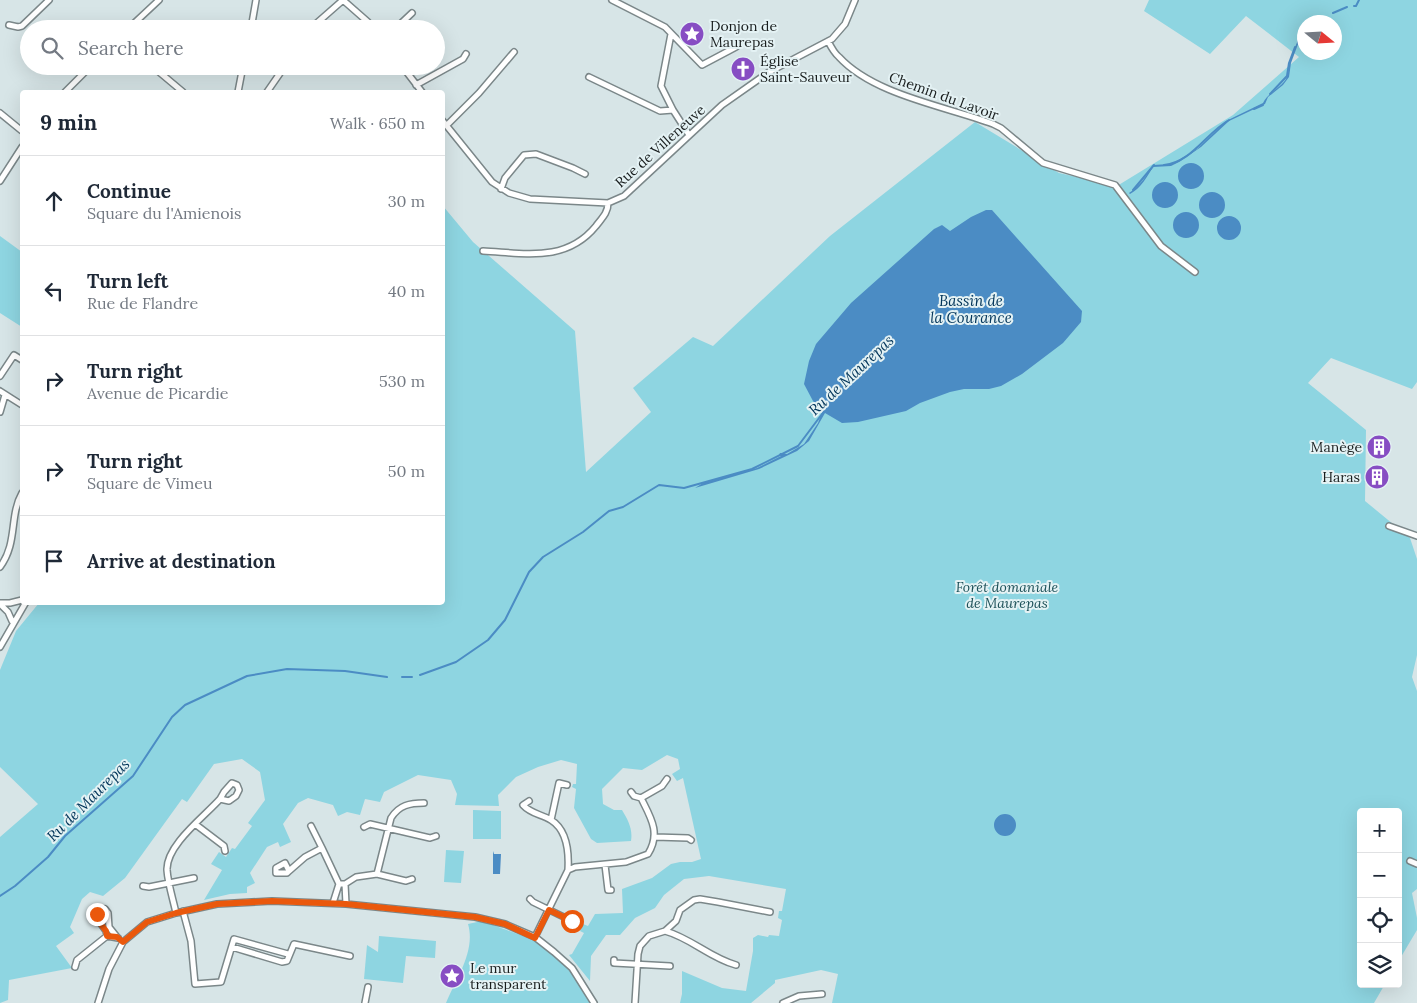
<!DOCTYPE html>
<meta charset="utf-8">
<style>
:root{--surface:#fff;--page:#f2f2f3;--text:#1f2937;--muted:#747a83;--line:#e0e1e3}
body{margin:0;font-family:Lora,serif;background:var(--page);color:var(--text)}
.controls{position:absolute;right:15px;bottom:15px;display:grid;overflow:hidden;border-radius:5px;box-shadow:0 5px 20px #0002}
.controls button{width:45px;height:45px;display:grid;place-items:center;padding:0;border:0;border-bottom:1px solid var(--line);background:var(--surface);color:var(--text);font:25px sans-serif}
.compass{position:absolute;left:1297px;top:15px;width:45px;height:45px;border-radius:50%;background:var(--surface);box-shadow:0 5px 20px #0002;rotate:108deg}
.stop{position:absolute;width:15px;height:15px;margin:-11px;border:4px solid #ea580c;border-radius:50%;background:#fff}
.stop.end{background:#ea580c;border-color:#fff;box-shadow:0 1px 5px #0008}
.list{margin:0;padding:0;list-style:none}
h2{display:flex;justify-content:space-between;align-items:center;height:65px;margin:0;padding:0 20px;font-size:21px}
h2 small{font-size:16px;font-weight:400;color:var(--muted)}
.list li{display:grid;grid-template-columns:32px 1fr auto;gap:15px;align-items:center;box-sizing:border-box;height:90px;padding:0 20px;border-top:1px solid var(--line)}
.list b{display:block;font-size:19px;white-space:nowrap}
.list p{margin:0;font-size:16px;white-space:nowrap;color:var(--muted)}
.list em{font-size:16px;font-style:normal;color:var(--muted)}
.icon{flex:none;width:28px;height:28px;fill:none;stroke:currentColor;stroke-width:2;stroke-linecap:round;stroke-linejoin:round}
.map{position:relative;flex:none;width:1417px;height:1003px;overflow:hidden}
.search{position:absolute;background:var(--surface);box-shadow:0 5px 20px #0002;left:20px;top:20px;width:425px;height:55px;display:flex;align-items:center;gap:12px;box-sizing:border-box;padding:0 18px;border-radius:28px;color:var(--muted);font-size:19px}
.panel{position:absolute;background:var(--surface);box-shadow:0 5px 20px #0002;left:20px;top:90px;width:425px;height:515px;border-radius:5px}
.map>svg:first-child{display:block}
.green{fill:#8ed5e1;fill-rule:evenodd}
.water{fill:#4b8cc4}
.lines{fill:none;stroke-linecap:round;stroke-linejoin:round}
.stream{stroke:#4b8cc4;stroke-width:2}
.minor-casing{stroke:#7b8789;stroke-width:8}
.minor{stroke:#fff;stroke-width:5}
.route{stroke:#ea580c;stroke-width:6}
.labels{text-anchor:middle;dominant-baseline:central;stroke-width:4;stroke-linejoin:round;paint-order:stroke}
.poi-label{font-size:14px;fill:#181d1d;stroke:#e4f2f4;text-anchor:start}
.street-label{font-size:14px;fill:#181d1d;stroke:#e4f2f4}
.park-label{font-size:14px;font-style:italic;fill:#1c5058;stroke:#e4f2f4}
.water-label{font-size:15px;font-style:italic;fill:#003459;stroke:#e4f2f4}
</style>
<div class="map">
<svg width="1417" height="1003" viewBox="0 0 1417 1003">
<rect width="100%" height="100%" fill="#d7e5e7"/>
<path class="green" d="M1149,0h268v382l-5,7 -81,-31 -23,25 58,47 -1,71 45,37 7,21v96l-5,22 5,14v198l-5,4 5,25v12l-19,32v-150h-37v172h24l-11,19h-542l6,-29 -17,-4 -46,10v3l-24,20h-71l2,-9v-23l40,17 24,3 7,-40v-13l5,-3 10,2 1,-2 10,1 3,-16 -4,-2 1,-7h3l4,-22 -77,-13 -25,3 -20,16 -9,13 -20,10 -15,17h-14l-15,21 -1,25 -21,-26 3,-1 12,-21 -4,-2 3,-7 5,2 7,-12 28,-1 -1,-24 30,-11 19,-14 9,-2h12l9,-3 -18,-81 -6,3 -5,-7 8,-5 -2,-10 -11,-4 -25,15 -19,-2 -21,21 1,15 11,6h8c6,10 11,19 9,31l-34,2 -6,-4 -17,-31 2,-19 -4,-2 1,-3h3l1,-20 -16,-4 -23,7 -22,10 -18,18 1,11 -44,-1 2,-11 -6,-14 -33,-5 -34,17 -4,10 -15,-3 -5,16 -13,-3 -9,4 -5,-11 -25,-7 -10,5 -15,21 8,18 -11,5 -2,-5 -11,5 -17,26 5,10 -8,4v6l-17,1 -26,6 18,-30 -11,-6 8,-12 7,5 6,-9 3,1 17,-23 -4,-3 17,-23 -5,-28 -18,-13 -28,5 -27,38 -5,-3 -57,79 -22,18 -13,-4 -8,7 -12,28 4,6 -18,13 16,22 -63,12 -1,20 -8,3v-166l38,-33 -38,-37v-97l16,-39 23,-28 403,-1 1,-396 30,36 102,89 11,141 65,-60 -18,-24 60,-51 20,9 117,-110 145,-114 84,51 58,13 116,-71 66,-58 -53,-41 -36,38 -66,-43zM1304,22h30v30h-30z
M0,236l22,16v75l-22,-14z
M473,810l28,1v28h-28z
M446,850l18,1 -3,32 -17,-1z
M482,921l52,19 36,28 20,35h-144c10,-24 30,-52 22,-79z
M379,936l57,5 -1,17 -29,-2 -3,27 -39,-4 3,-34 11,7z"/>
<path class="water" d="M1304,28l-13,35 -2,14 -6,8 -15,12 -3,7 -36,17 -28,26 -22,15 -8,4 -18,1c-6,10 -12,21 -23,27l-1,-1c11,-7 18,-18 24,-28l16,-1 8,-3 20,-12 29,-28 37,-18c5,-11 19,-15 24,-26 2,-5 1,-11 3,-16 4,-12 8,-22 14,-33z
M1178 176a13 13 0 1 1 26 0a13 13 0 1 1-26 0Z
M1152 195a13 13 0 1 1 26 0a13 13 0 1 1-26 0Z
M1199 205a13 13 0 1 1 26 0a13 13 0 1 1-26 0Z
M986,210h6l90,101 -1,11 -18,21 -41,31 -21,12 -12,3h-25l-14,3 -30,11 -14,8 -48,11 -16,1 -17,-10 -16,28 -12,10 -38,18 -64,19 8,-5 54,-15 24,-12 -2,-1 1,-2 7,1 17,-10 14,-21 4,-11 -9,-11 -9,-17 5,-23 7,-17 35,-41 83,-74 8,-4 8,6 21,-14z
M1173 225a13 13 0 1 1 26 0a13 13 0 1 1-26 0Z
M1217 228a12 12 0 1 1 24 0a12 12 0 1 1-24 0Z
M994 825a11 11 0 1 1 22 0a11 11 0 1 1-22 0Z
M493,851l1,3h7l-1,20h-7z"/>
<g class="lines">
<path class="stream" d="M1354,6h2l3,-6
M1333,13l14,-6
M1270,94l17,-18 2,-13 6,-16
M1254,109l9,-4
M1164,165c28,-3 42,-32 65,-45
M1133,190l21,-25
M420,675l36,-13 32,-22 17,-20 24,-48 14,-15 40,-25 26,-21 14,-4 36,-22 25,3 68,-19 46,-23 24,-32
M402,677h10
M0,896l15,-10 33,-29 17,-21 68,-60 39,-59 13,-12 62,-29 40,-7 58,2 42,6"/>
<defs>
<path id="minor" d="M612,0l53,27 37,38 34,-18
M9,25l9,2 4,-1 27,-26
M128,29l31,-29
M251,29l5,-29
M310,29l33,-29 25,22 6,7
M395,29l17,-16
M671,34l-10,52 12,24 16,25
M828,41c3,6 6,12 11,16 35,38 106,49 154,67l8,4 42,35 72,22 46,61 34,26
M152,66l31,26
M402,66l20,26
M589,77l71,34 13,-1
M416,85l47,-26 3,-5
M65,92l26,-26
M238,92l5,-26
M267,92l18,-26
M0,113l22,18
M442,120l50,62 17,11 21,6 78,4 16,-7 98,-91 47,-33 63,-33 13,-15 10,-24
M447,125l32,-32 35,-41
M0,181l22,-34
M501,189l4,-11 19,-23 12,-1 37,14 12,6
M483,251c41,2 83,12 113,-25 6,-8 12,-13 12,-23
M0,376l14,-21 8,5
M0,391l22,14
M0,412l5,-17
M1389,526l28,10
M0,567c18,-24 9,-51 22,-74
M0,603h10l12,-3
M0,604l8,8 4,9 2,1
M0,647l26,-45
M232,783l5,2 2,5 -3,6 -7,5 -9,-2 4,-7z
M641,798l21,-12 5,-7
M529,801l-6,4c8,9 18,9 28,15 16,10 18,33 17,50l-33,67
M551,820l8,-37 8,2
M195,824l29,22 1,5
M311,826l11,22
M364,827l6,-3 60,14 6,-2
M655,837l33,1 3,2
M1410,861l7,3
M605,865l3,25h3
M568,870l7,-3 51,-5 22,-8c13,-21 3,-36 -7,-56l-7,-2 -3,-4
M289,871l-2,2h-11v-5l9,-5 4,8 16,-14 17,-9 17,36
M377,874l29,7 6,-2
M339,884h6l11,-7 21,-3 14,-56c8,-13 19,-15 33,-15
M345,884l1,20
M143,886l6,1 45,-9
M530,899l3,3 39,19 3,4
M333,903l6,-19
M183,911l8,30 4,43 26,-2 13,-43 54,15
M176,913c-3,-14 -8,-29 -9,-43 -1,-25 38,-54 53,-71
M665,931c26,7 45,27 71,34
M107,936l-1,-5 -10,-14 9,-8 3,4 1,14 8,10
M232,947l50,15 5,-1 7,-17 56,12
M614,960v3l56,3
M75,967l2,-7 30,-24 11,2
M98,1003l11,-34 14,-27 24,-20 29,-9 41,-9 55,-3 74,3 129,13 30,7 30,13 19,15 18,16 22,35
M365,1003l3,-16
M635,1003l3,-49 2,-8 9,-10 16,-5 11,-10 4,-11 14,-10 6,-1 18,3 52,10
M783,1003l16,-7 23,-2"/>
</defs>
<use href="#minor" class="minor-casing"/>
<use href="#minor" class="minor"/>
</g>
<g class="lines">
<path class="route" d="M97,914v5l9,12 1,5 10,1 6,5 24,-20 29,-9 41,-9 55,-3 74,3 129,13 30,7 30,14 14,-28 23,11"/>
</g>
<defs>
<symbol id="sight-disc" viewBox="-11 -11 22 22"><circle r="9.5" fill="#874dc3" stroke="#e4f2f4"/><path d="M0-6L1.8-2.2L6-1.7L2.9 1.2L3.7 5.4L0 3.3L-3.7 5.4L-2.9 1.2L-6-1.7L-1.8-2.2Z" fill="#fff"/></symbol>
<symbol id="church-disc" viewBox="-11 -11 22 22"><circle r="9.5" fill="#874dc3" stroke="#e4f2f4"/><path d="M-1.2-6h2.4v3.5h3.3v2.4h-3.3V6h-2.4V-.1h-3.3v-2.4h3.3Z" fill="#fff"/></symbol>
<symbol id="building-disc" viewBox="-11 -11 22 22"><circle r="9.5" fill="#874dc3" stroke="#e4f2f4"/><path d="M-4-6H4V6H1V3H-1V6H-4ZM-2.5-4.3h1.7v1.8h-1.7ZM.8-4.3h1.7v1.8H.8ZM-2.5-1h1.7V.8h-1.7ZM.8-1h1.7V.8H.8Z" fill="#fff"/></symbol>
</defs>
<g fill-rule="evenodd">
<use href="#sight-disc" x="678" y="20" width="28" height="28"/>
<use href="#church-disc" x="729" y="55" width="28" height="28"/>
<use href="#building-disc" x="1365" y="433" width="28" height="28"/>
<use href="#building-disc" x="1363" y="463" width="28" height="28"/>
<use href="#sight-disc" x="438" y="962" width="28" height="28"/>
</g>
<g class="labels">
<g class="poi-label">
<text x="710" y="26">Donjon de<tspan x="710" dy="16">Maurepas</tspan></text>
<text x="760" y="61">Église<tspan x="760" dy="16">Saint-Sauveur</tspan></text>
<text x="1362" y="447" text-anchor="end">Manège</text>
<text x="1360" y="477" text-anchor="end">Haras</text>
<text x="470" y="968">Le mur<tspan x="470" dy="16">transparent</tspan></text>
</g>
<g class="street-label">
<text transform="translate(944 96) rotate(20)">Chemin du Lavoir</text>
<text transform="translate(660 146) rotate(-42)">Rue de Villeneuve</text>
</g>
<g class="park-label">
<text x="1007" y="587">Forêt domaniale<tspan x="1007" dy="16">de Maurepas</tspan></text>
</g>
<g class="water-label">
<text x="971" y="300">Bassin de<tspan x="971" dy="17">la Courance</tspan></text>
<text transform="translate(851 375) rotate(-43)">Ru de Maurepas</text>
<text transform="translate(88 800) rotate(-45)">Ru de Maurepas</text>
</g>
</g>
</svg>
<div class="controls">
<button>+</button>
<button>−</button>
<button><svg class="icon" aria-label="locate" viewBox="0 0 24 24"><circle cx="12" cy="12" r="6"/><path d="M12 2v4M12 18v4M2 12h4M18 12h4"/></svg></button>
<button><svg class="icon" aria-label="layers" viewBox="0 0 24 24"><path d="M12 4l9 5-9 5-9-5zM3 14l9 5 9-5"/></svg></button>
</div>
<svg class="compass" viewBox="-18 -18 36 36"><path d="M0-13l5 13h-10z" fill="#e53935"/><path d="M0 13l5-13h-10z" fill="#747a83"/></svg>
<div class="stop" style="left:572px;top:921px"></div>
<div class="stop end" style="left:97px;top:914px"></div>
<div class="search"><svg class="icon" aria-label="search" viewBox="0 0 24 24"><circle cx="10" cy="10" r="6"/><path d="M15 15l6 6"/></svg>Search here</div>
<section class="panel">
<h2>9 min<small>Walk · 650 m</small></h2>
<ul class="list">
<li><svg class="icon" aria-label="ahead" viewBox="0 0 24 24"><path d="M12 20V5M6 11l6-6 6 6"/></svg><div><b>Continue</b><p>Square du l'Amienois</p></div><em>30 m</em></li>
<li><svg class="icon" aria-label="left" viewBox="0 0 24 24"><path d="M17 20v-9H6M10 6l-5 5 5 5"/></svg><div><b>Turn left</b><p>Rue de Flandre</p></div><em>40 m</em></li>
<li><svg class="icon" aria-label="right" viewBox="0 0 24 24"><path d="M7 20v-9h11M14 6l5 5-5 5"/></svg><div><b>Turn right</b><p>Avenue de Picardie</p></div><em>530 m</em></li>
<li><svg class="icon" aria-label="right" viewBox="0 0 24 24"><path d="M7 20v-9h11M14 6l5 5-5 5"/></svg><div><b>Turn right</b><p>Square de Vimeu</p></div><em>50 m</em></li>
<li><svg class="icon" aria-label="arrive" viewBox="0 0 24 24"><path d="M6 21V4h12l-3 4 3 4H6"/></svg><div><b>Arrive at destination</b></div></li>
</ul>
</section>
</div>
